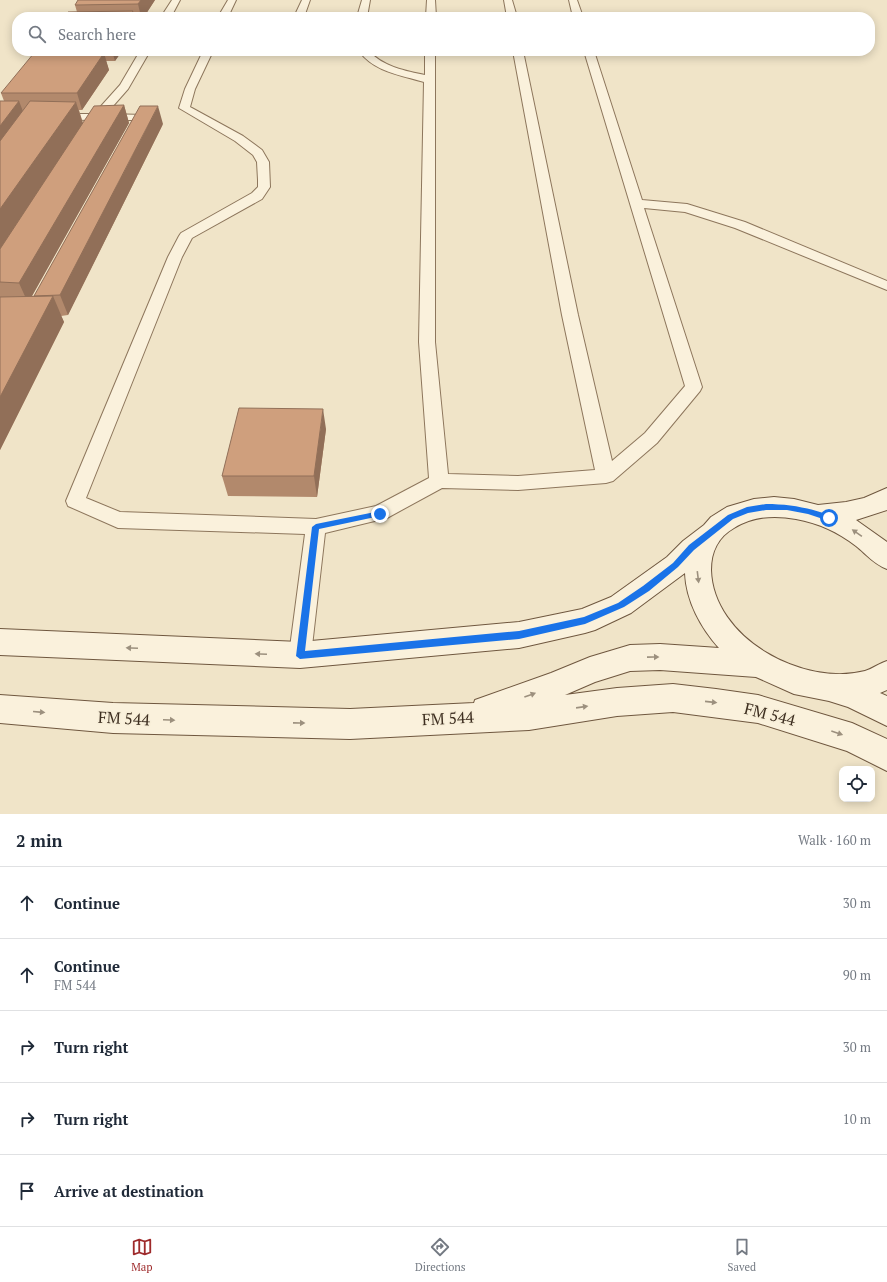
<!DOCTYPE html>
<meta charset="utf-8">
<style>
:root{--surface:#fff;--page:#f6f6f7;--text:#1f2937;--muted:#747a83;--line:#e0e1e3;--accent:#9e2a2b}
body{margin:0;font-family:"PT Serif",serif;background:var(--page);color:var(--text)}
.controls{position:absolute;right:12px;bottom:12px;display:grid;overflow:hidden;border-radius:8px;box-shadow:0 2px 10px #0003}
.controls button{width:36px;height:36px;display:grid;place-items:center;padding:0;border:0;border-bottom:1px solid var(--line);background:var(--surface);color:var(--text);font:20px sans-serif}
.stop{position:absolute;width:12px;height:12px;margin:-9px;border:3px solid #1a73e8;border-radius:50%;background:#fff}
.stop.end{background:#1a73e8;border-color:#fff;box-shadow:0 1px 4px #0008}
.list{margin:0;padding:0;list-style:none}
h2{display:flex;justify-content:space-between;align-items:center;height:52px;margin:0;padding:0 16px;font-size:17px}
h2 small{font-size:13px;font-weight:400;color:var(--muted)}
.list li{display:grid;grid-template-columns:26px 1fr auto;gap:12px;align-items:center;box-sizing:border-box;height:72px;padding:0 16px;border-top:1px solid var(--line)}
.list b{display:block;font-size:15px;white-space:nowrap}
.list p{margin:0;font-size:13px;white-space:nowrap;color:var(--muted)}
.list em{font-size:13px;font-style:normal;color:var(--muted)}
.icon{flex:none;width:22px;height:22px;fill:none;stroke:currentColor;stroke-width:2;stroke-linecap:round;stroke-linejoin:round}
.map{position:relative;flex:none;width:887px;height:814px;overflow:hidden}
.search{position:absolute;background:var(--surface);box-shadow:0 2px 10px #0003;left:12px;right:12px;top:12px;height:44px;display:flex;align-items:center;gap:10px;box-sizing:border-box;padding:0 14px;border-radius:16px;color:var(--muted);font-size:15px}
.sheet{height:412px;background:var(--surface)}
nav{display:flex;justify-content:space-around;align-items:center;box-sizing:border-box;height:56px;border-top:1px solid var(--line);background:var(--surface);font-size:11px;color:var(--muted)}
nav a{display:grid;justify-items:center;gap:2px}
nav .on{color:var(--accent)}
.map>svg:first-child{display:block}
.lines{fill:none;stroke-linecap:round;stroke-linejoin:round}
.lane-casing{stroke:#8d765c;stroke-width:2}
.secondary-casing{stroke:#6f573f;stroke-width:2}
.lane{fill:#faf1dc;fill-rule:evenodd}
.secondary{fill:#faf1dc;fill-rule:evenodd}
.wall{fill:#b2896c}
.shaded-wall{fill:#916f58}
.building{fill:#cf9f7d;stroke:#916f58}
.oneway{fill:#9c907e}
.route{fill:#1a73e8}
.labels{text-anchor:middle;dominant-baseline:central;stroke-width:3;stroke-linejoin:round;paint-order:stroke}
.near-street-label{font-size:16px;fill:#3d2e20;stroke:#f7eed8}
</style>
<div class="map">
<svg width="887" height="814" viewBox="0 0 887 814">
<rect width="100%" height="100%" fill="#f0e4c8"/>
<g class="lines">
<defs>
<path id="lane" d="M172,0h8l-9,17h-10z
M228,0h8l-8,17h-10z
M302,0h8l-6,17h-10z
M362,0h8l-3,17h-10z
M427,0h8l1,17h-10z
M504,0h8l5,17h-10z
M569,0h8l6,17h-10z
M140,51h10l-22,38 -22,25 39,1 2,2 -9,15h-8l-2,-2 6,-10h-33c-4,5 -6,6 -12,4l-2,-2 2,-2 -35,-1 -2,-2 2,-2 4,-1h36l26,-29z
M203,51h10l-18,38 -5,18 53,29 19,14 7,12 1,25 -8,12 -70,39 -10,19 -96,241 34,14 196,7 60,-13 53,-28 -10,-136 5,-260c-23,-7 -50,-10 -65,-31h10c14,16 37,20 56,24v-24h10v291l13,132 70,2 77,-6 -33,-155 -49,-264h10l55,264 34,146 33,-28 40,-47 -101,-335h10l48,149 45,4 58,18 142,59v9l-152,-62 -50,-16 -41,-4 58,179 -2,4 -43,52 -44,38 -7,2 -88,7 -76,-2 -55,30 -62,15 -14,122 -3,7 -8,3 -8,-3 -3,-7 16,-121 -187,-6 -50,-22 -2,-5 102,-244 11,-21 2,-3 71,-40 6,-6v-7l-1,-18 -4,-7 -18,-14 -56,-33 6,-19z"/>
<path id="secondary" d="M887,488v22l-31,10 31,22v27c-13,-5 -21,-15 -31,-23 -18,-14 -38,-23 -60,-27 -21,-4 -43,-3 -62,9 -16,9 -23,24 -23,42 2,69 93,117 154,101 7,-2 15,-8 22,-10v29l-7,3 7,3v30l-39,-19 -19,-6 -35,-7 -38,-17 -96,-7 -30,1 -35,11 -30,13 52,-7 56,-4 43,5 42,6 94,28 35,16v32l-40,-20 -89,-28 -85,-11 -56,4 -88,14 -179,9 -237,-6 -113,-10v-28l113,8 237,6 124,-6 1,-3 76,-27 39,-16 40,-12 30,-1 59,4c-18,-20 -33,-47 -34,-75l-54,40 -36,17 -10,3 -66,15 -219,20 -300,-13v-26l300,13 219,-20 63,-13 29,-12 56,-40 16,-16 21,-16 7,-8 16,-10 27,-8 20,-2 20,2 24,6 28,-3 18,-4z"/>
</defs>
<use href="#lane" class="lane-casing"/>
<use href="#secondary" class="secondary-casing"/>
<use href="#lane" class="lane"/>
<use href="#secondary" class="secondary"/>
</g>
<path class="wall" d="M155,0l-11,17h-80l13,-5 -2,-7z
M43,51h79l-7,10h-9l3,9 -27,40h-3l4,13 41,-18 5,18 -97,173h2l129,-172 -95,191 -7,1 3,6 -64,128v-349h4l-3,-8 43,-40z
M326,429l-9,68 -89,-1 -6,-20z"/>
<path class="shaded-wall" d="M141,0h14l-11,17h-3l-3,-13z
M133,11l1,6h-5z
M112,51h10l-7,10z
M104,53l5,17 -27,40 -5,-17z
M19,101l7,18 -26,35v-28z
M76,102l7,22 -83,125v-40z
M124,105l5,18 -101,180 -9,-20z
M158,106l5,18 -95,191 -8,-20z
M53,296l11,26 -64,128v-53z
M323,409l3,20 -9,68 -3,-21z"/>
<path class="building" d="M78,0h63l-3,4 -63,1z
M133,11l-4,6h-65l4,-5z
M34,53h70l-27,40h-76z
M0,101h19l-19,25z
M30,101l46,1 -76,107v-68z
M124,105l-105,178 -19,-1v-33l94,-143z
M140,106h18l-98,189 -26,1z
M53,296l-53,101v-100z
M239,408l84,1 -9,67h-92z"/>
<defs><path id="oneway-solid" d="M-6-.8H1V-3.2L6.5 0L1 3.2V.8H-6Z"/></defs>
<g class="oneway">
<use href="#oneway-solid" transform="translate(857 533) rotate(-145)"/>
<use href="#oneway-solid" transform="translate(698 577) rotate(83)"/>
<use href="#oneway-solid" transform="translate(132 648) rotate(-177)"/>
<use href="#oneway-solid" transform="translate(261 654) rotate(-177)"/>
<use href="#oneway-solid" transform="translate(653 657) rotate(-1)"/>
<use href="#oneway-solid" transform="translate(530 695) rotate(-20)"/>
<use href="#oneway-solid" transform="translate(711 702) rotate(6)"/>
<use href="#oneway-solid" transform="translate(582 707) rotate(-8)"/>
<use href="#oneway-solid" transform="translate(39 712) rotate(5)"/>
<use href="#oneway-solid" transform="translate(169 720) rotate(2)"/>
<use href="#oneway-solid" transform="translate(299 723) rotate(1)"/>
<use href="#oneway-solid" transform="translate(837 733) rotate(19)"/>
</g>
<path class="route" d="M766,504c24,0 44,4 66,12l1,2 -4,3 -21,-7 -21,-4h-21l-18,3 -15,6 -39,31 -16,17 -29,24 -25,16 -39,17 -66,15 -219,20 -4,-3 16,-129 4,-3 64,-13 4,3 -4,2 -61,13 -14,122 214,-20 65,-14 34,-14 25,-17 30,-23 16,-18 39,-30 19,-8z"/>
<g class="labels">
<g class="near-street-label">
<text transform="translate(770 714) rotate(14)">FM 544</text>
<text transform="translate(124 718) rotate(3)">FM 544</text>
<text transform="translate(448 718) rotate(-3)">FM 544</text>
</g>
</g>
</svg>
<div class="controls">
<button><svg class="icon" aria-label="locate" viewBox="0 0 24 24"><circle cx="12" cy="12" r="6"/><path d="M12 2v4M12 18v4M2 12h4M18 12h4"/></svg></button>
</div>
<div class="stop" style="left:829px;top:518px"></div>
<div class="stop end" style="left:380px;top:514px"></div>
<div class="search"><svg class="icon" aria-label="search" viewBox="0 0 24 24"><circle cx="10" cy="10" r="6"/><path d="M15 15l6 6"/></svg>Search here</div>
</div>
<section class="sheet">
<h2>2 min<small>Walk · 160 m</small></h2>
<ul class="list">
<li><svg class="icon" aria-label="ahead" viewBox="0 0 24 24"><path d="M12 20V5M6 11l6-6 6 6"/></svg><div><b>Continue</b></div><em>30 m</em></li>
<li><svg class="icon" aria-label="ahead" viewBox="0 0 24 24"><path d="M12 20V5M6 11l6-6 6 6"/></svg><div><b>Continue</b><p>FM 544</p></div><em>90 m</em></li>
<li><svg class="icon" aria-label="right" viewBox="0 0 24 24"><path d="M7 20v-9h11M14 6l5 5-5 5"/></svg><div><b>Turn right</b></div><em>30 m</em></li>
<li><svg class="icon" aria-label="right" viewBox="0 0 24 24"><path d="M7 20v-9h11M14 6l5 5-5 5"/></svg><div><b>Turn right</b></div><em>10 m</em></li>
<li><svg class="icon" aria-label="arrive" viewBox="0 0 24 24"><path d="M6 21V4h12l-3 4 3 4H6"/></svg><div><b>Arrive at destination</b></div></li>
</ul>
</section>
<nav>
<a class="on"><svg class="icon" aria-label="map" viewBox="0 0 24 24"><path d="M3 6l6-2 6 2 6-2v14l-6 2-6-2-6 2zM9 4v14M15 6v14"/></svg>Map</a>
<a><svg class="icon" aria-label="directions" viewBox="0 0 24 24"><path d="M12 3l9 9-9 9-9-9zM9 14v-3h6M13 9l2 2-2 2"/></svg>Directions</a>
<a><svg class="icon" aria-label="saved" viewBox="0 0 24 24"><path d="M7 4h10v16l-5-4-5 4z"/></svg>Saved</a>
</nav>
